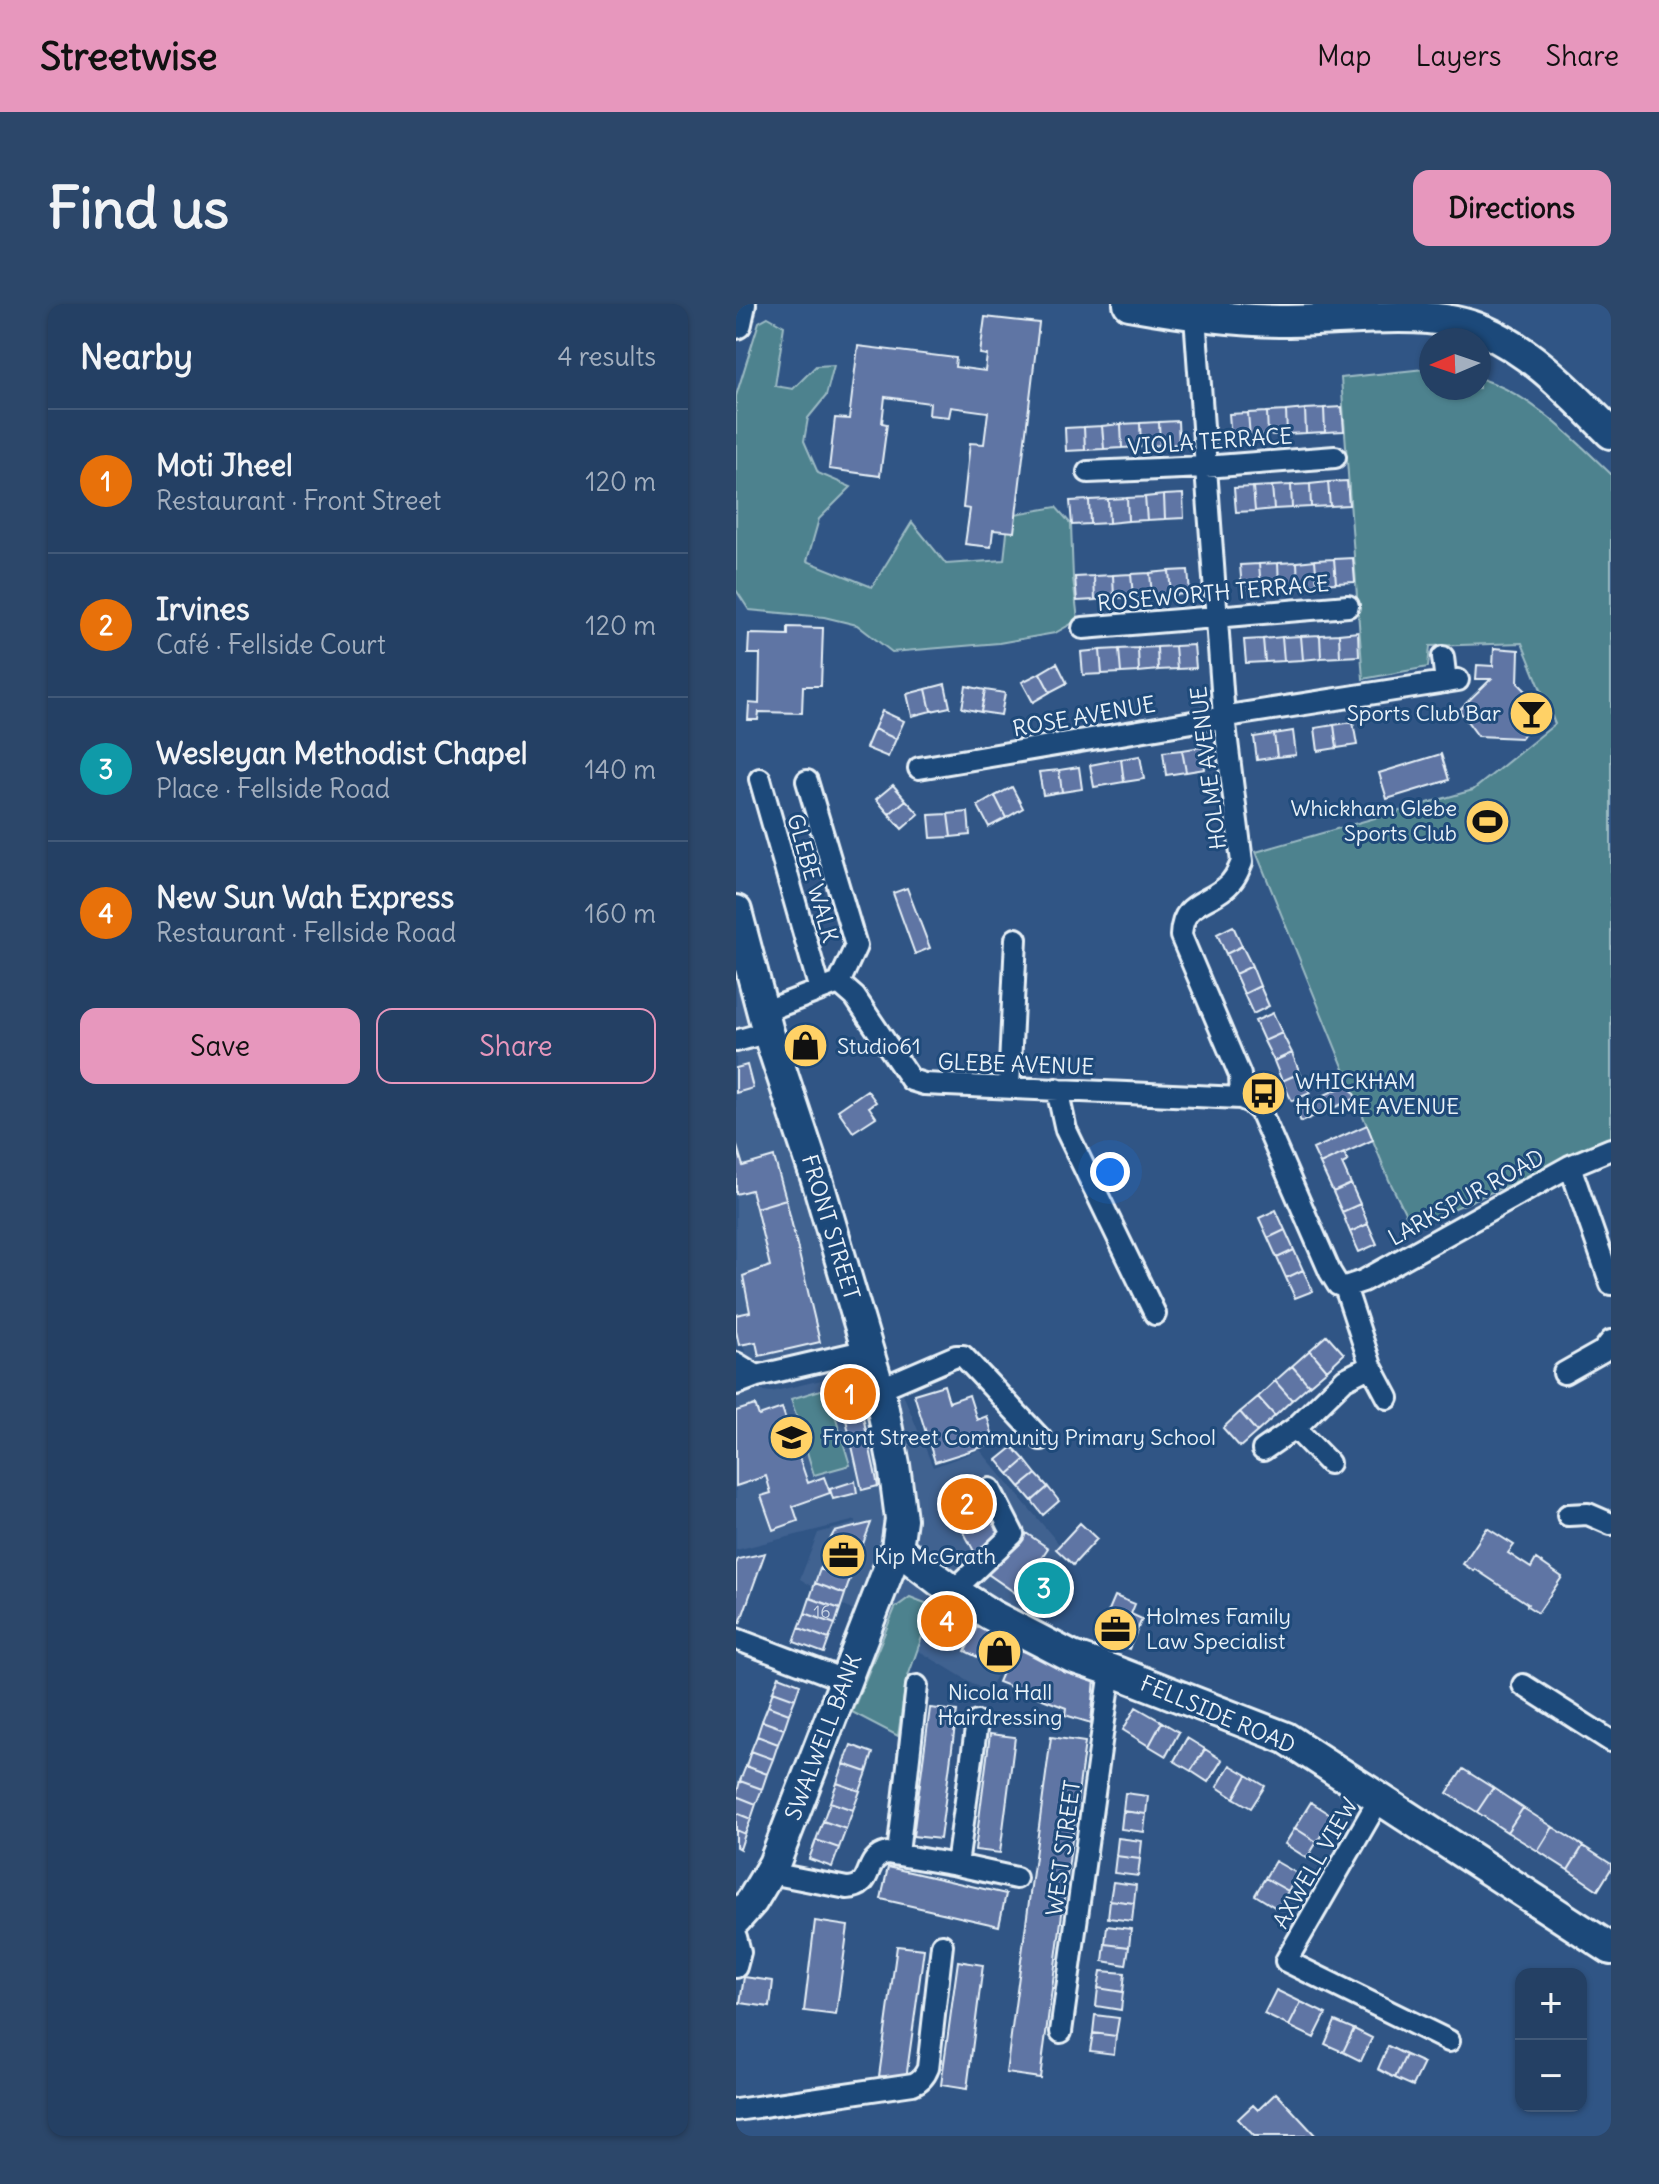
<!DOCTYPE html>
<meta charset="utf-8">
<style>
:root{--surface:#244064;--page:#2c476a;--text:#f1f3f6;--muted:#a3afbf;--line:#415978;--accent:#e797bd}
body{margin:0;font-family:Delius,sans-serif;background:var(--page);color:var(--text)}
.controls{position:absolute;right:24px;bottom:24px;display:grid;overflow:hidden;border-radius:16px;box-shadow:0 2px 6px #0004}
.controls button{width:72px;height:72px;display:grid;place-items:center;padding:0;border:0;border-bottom:2px solid var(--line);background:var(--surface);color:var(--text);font:40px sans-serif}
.compass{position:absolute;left:683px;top:24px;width:72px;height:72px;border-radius:50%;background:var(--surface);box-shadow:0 2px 6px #0004;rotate:268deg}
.you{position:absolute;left:374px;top:868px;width:28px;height:28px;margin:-20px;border:6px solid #fff;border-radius:50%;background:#1a73e8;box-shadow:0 0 0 12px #1a73e833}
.badge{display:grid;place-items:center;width:52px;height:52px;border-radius:50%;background:var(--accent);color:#fff;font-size:26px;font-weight:700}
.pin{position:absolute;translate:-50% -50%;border:4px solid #fff;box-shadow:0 2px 8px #0006}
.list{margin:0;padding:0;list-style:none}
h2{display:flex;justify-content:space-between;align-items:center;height:104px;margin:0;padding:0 32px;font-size:34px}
h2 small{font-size:26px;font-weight:400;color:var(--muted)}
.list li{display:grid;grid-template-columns:52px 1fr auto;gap:24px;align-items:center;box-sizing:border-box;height:144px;padding:0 32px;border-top:2px solid var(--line)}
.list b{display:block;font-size:30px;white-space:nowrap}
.list p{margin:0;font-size:26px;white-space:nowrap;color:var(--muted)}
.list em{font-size:26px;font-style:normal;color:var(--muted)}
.actions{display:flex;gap:16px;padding:24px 32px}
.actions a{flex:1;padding:18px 0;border:2px solid var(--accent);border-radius:16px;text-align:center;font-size:28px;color:var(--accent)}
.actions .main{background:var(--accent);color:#111}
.map{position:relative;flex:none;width:875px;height:1832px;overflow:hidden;border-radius:16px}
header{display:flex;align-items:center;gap:48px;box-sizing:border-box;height:112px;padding:0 40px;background:var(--accent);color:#111}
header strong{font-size:38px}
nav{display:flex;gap:44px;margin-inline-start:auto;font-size:28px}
.intro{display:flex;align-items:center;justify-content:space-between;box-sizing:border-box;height:192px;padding:0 48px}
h1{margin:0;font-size:56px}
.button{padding:20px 36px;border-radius:16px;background:var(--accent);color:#111;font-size:28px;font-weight:700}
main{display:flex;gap:48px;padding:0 48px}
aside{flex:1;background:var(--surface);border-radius:16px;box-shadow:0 2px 6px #0004}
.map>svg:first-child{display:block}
.built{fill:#416290}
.green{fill:#4e828e;stroke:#9bbac3;stroke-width:2}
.building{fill:#5f75a4;stroke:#e8f1f8;stroke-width:2}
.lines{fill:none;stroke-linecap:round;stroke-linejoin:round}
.street-casing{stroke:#e8f1f8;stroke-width:26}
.secondary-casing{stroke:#e8f1f8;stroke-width:36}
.street{stroke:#1f4a7a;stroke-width:20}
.secondary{stroke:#1f4a7a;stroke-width:30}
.labels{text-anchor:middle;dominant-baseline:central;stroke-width:6;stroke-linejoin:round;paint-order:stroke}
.number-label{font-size:18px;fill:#c6d2e3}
.street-label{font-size:22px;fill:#e8f1f8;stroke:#1f4a7a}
.poi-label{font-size:22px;fill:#e8f1f8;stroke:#1f4a7a;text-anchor:start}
</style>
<header>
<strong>Streetwise</strong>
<nav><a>Map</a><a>Layers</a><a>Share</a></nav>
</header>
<div class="intro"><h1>Find us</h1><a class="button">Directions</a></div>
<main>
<aside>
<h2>Nearby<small>4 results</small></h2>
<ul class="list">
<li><span class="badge" style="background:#e8710a">1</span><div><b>Moti Jheel</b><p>Restaurant · Front Street</p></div><em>120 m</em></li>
<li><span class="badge" style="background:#e8710a">2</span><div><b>Irvines</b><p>Café · Fellside Court</p></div><em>120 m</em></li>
<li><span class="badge" style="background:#0f9aa8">3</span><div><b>Wesleyan Methodist Chapel</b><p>Place · Fellside Road</p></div><em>140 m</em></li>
<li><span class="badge" style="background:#e8710a">4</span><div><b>New Sun Wah Express</b><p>Restaurant · Fellside Road</p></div><em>160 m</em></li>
</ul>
<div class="actions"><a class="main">Save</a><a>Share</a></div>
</aside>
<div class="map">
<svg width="875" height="1832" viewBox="0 0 875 1832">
<rect width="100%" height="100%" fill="#305585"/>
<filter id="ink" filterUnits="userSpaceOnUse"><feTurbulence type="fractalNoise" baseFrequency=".0125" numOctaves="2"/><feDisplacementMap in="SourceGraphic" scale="16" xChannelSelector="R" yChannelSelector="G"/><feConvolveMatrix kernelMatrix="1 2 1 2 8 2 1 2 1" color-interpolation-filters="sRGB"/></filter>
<g filter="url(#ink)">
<path class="built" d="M0,626l121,352 76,185 47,-17 84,100 -77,142 -187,-113 18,-46 38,-10v-3l-120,30v-163l35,5 59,-14 -2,-10 -37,13 -44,-24 -11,-32z"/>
<path class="green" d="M32,13l16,9 -9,60 18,3 23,-23 18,-1 -8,31 -18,22 -4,23 14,32 33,14 -32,32 -12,42 65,26 40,-65 34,42 58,-4 5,-45 47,-8 15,17 2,54 5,42 -23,13 -56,10 -107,9 -35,-27 -33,-8 -75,-7 -13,-20v-194l23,-74z
M688,65l7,1v18h48v-10c52,16 93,59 132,96v666l-199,87 -23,-47 -133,-328 217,-62 82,-66 -33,-81 -92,3 -2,21 -65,12 -22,-301z
M91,1084l23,77 -36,10 -23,-76z
M174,1293l23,9 -27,76 -8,54 -46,-24 43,-104z"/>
<path class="building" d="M249,13l54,6 -25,209 -21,-2 -2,17 -26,-3 5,-35 -7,-1 7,-65 14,1 4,-32 -37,-5 -2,10 -20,-2 1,-12 -45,-6 -3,26 5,1 -7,52 -51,-7 6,-51 14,1 9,-73 98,12 -1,9 30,4 2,-16 -7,-1z
M606,103l2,24 -19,1 -1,-24z
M588,104l1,24 -19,1 -1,-24z
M569,105l1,24 -19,1 -1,-23z
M550,107l1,23 -19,1 -1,-23z
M531,108l1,23 -18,2 -2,-24z
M512,109l2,24 -19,1 -2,-24z
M442,117l1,23 -19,1 -1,-23z
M423,118l1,23 -19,2 -1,-24z
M404,119l1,24 -19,1 -1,-24z
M385,120l1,24 -18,1 -2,-23z
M366,122l2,23 -19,1 -1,-23z
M348,123l1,23 -19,1 -1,-23z
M611,177l2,24 -19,1 -2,-24z
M592,178l2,24 -19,1 -1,-23z
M574,180l1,23 -19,1 -1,-23z
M555,181l1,23 -18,1 -2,-23z
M536,182l2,23 -19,2 -2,-24z
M517,183l2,24 -19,1 -2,-24z
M447,190l1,24 -19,1 -1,-24z
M428,191l1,24 -18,1 -2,-23z
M409,193l2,23 -19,1 -1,-23z
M391,194l1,23 -19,2 -1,-24z
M372,195l1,24 -19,1 -1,-24z
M353,196l1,24 -18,1 -2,-24z
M617,254l2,24 -19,1 -2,-24z
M598,255l2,24 -19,1 -2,-24z
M579,256l2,24 -19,1 -1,-23z
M561,258l1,23 -19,1 -1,-23z
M542,259l1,23 -18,2 -2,-24z
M523,260l2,24 -19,1 -2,-24z
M452,266l2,24 -19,1 -2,-24z
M433,267l2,24 -19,1 -2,-23z
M414,269l2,23 -19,1 -2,-23z
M395,270l2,23 -19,1 -1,-23z
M377,271l1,23 -19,2 -1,-24z
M358,272l1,24 -18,1 -2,-24z
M52,323l35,1 -2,58h-18l-1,27 -43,-1 -1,8h-10l1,-17 10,1 1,-50h-12l1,-20 39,1z
M622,328l1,24 -19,1 -1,-23z
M603,330l1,23 -19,1 -1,-23z
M584,331l1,23 -18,2 -2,-24z
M565,332l2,24 -19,1 -2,-24z
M546,333l2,24 -19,1 -2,-23z
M527,335l2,23 -19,1 -2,-23z
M458,341l2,23 -19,1 -2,-23z
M439,342l2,23 -19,1 -1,-23z
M421,343l1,23 -19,2 -1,-24z
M402,344l1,24 -18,1 -2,-24z
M758,344l25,2 -1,33 27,27 -24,28 -43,-2 -19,-26 32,-31h-15l1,-14 16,1z
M383,345l2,24 -19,1 -2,-24z
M364,346l2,24 -19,1 -2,-23z
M321,359l10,20 -17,9 -10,-19z
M304,369l10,19 -17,10 -11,-20z
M209,380l5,23 -19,4 -5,-22z
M230,382l19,4 -4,22 -19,-4z
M190,385l5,22 -19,5 -5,-22z
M249,386l20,3 -4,22 -20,-3z
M146,407l22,10 -8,18 -22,-10z
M617,418l4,23 -20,3 -3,-23z
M598,421l3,23 -19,3 -3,-23z
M138,425l22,10 -8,18 -22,-9z
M557,427l3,24 -19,2 -3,-23z
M538,430l3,23 -20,3 -3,-23z
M466,443l3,22 -19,3 -4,-22z
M446,446l4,22 -20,3 -3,-23z
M705,450l8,26 -62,19 -8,-26z
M404,452l4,23 -20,3 -3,-23z
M385,455l3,23 -30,5 -4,-22z
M343,463l3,22 -20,3 -3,-22z
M323,466l3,22 -19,3 -4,-23z
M157,481l13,15 -17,14 -13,-15z
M276,483l11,21 -17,10 -11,-22z
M259,492l11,22 -17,9 -11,-21z
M170,496l13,14 -17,15 -13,-15z
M232,508l2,23 -19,2 -3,-23z
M212,510l3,23 -20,1 -2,-23z
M171,584l23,60 -15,6 -22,-61z
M497,622l9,20 -16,8 -9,-20z
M506,642l10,20 -17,8 -9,-20z
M516,662l8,20 -16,8 -9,-20z
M524,682l9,20 -16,8 -9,-20z
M537,709l9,20 -18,8 -9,-20z
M546,729l10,20 -18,8 -10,-20z
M556,749l8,20 -18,8 -8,-20z
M11,761l6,23 -17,5v-25z
M564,769l10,20 -18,8 -10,-20z
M613,780l7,14 -55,24 -6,-14z
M131,786l9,12 -7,5 7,10 -23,15 -15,-22z
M631,821l6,15 -53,24 -7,-15z
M0,839l7,23 31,-9 12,42 -30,9 -5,-18 -15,4z
M608,849l4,8 -6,3 9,20 -18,8 -13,-28z
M615,880l9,20 -18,8 -9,-20z
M50,895l34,143 -61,14 -3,-14 -17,3 -3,-14v-16l14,-3 -7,-36 27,-10 -14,-58z
M624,900l8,20 -18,8 -8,-20z
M540,906l9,20 -17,8 -9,-20z
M632,920l9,20 -18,8 -9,-20z
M549,926l9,20 -17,8 -9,-20z
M558,946l9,20 -17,8 -9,-20z
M567,966l10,21 -18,7 -9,-20z
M591,1031l17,19 -17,16 -17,-20z
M574,1046l17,20 -18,15 -17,-19z
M556,1062l17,19 -17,15 -17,-19z
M118,1069l8,39 -17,3 -8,-38z
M539,1077l17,19 -17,16 -17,-19z
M208,1081l5,17 20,-7 8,25 10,-4 8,27 -60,19 -21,-68z
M522,1093l17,19 -18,16 -17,-20z
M19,1101l4,11 23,-8 26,75 16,-6 6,16 -37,13 5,15 -25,9 -12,-34 10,-3 -5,-17 -30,10v-75z
M126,1108l16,74 -16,4 -17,-75z
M504,1108l17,20 -17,15 -17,-19z
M277,1143l12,13 -16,14 -12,-14z
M289,1156l11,14 -16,13 -11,-13z
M300,1170l12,13 -16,14 -12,-14z
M234,1173l29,57 -23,21 -34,-63z
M119,1177l2,12 -24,6 -3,-10z
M312,1183l11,14 -16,14 -11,-14z
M135,1219l-10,26 -30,-11 3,-6z
M344,1219l17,16 -24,26 -17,-16z
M751,1224l27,17 -6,8 23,15 5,-9 26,18 -24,36 -11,-7 1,-2 -53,-35 -1,2 -11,-7z
M290,1229l22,15 -31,46 -32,-22z
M95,1234l30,11 -5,16 -30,-11z
M29,1249l-25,70 -4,-2v-57l2,-5z
M90,1250l30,11 -6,14 -30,-10z
M310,1261l18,11 -22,35 -18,-11z
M84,1265l30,10 -5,15 -30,-11z
M79,1279l30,11 -5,15 -30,-11z
M379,1292l20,8 -4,10 11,5 -13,30 -31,-13z
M74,1294l30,11 -5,15 -30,-11z
M206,1304l31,17 -12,23 -31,-16z
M69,1309l30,11 -6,15 -30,-11z
M241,1323l32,15 -11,25 -33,-16z
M63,1324l30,11 -5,14 -30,-11z
M277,1343l82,32 -4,44 -26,-8 1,-7 -68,-26z
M43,1372l21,8 -5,15 -22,-8z
M37,1387l22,8 -6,15 -21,-8z
M32,1402l21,8 -5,15 -22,-8z
M400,1403l26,15 -13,24 -26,-16z
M194,1404l27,3 -17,128 -27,-3z
M26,1417l22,8 -6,15 -21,-8z
M426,1418l17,10 -13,24 -17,-10z
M254,1430l25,3 -15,116 -25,-3z
M21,1432l21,8 -5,15 -22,-8z
M315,1433l34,5 -45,336 -34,-5z
M451,1434l18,11 -14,22 -17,-10z
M115,1441l22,8 -6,19 -23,-8z
M469,1445l17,11 -14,22 -17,-11z
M15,1447l22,8 -6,15 -21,-8z
M108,1460l23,8 -7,19 -23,-8z
M494,1461l17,10 -13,23 -17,-11z
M10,1462l21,8 -5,15 -22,-8z
M727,1465l30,19 -16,24 -30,-19z
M511,1471l18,11 -14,22 -17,-10z
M4,1477l22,8 -6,15 -20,-8z
M101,1479l23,8 -7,19 -23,-8z
M757,1484l30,20 -16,24 -30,-20z
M389,1489l23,3 -2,18 -23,-3z
M0,1492l20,8 -5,15 -15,-6z
M94,1498l23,8 -7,19 -23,-8z
M575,1498l22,14 -16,26 -22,-14z
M787,1504l30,19 -15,24 -31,-19z
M387,1507l23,3 -2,18 -23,-3z
M0,1509l15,6 -6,15 -9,-4z
M87,1517l23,8 -7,19 -23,-8z
M817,1523l30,19 -15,24 -30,-19z
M559,1524l22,14 -10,16 -22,-14z
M0,1526l9,4 -5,15 -4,-2z
M382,1534l24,3 -2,18 -24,-3z
M80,1536l23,8 -7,19 -23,-8z
M847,1542l28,18v5l-13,21 -30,-20z
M380,1552l24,3 -2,17 -24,-3z
M539,1557l23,13 -10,17 -23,-13z
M152,1563l118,27 -7,32 -118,-27z
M529,1574l23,13 -10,18 -23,-14z
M377,1578l23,3 -2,18 -24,-3z
M374,1596l24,3 -2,18 -24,-3z
M79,1617l33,5 -12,89 -32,-4z
M371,1622l24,3 -2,18 -24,-3z
M369,1640l24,3 -3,18 -23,-4z
M161,1642l27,3 -18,130 -27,-3z
M222,1657l25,4 -16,124 -26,-4z
M365,1667l24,2 -2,19 -25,-4z
M8,1673l29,4 -3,26 -30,-4z
M362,1684l25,4 -2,18 -25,-4z
M540,1686l25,12 -12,24 -25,-12z
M565,1698l25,12 -12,24 -25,-12z
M359,1711l24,3 -3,18 -23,-3z
M599,1717l19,8 -11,23 -18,-8z
M618,1725l18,9 -11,23 -18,-9z
M357,1729l23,3 -2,18 -24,-3z
M652,1742l18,9 -11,23 -17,-9z
M670,1751l18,8 -11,23 -18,-8z
M540,1789l3,3 37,40h-62l-16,-17 15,-14 5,5z"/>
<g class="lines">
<defs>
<path id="street" d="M459,12l29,401 18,145c-4,10 -8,19 -17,26 -21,17 -43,15 -44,48l59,139 1,23
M352,168l117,-5 130,-10
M347,324l265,-22
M707,353l3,25
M183,464l315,-53 224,-35
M24,475l60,211
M103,679l16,14 56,83 13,4 317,14 9,4 10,9 70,161 8,13 7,2
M27,708l76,-29 17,-37 -49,-165
M0,737l32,-9
M273,783l7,-148
M321,785l9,41 89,184
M834,862l41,118
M609,983l18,-6 207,-115 41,-17
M609,983l26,79 17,32
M0,1059l21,13
M828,1069l39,-22 8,-10
M0,1080l21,-8 111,-26
M143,1085l77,-33h7l78,83
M559,1124l34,35
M527,1146l32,-22 50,-49 26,-13
M832,1211l20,-1 23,10
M217,1287l60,-57 -23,-45
M0,1335l108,41
M787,1381l88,56
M644,1494l-94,163 163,80
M162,1550l19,-168
M221,1561l20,-143
M34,1569l77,15c29,-1 14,-29 40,-35l70,12 59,13
M0,1633l4,15 -4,15
M325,1728l50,-362
M0,1806l177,-26c8,-3 12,-8 15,-16l14,-123"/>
<path id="secondary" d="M393,0c50,9 100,16 150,17 62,1 150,-15 205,10 51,22 88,64 127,102
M0,19l4,-19
M0,607l32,121 50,151 61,206 15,76 7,54 -4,29 -123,316 -22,37 -16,18
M161,1244l56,43 38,24 81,42 39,13 175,68 325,211"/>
</defs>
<use href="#street" class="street-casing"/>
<use href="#secondary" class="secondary-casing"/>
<use href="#street" class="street"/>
<use href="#secondary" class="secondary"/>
</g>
</g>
<defs>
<symbol id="bar-disc" viewBox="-11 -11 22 22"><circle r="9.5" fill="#ffd166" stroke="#1f4a7a"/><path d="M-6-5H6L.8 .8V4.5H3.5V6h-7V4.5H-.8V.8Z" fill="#111"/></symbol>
<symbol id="stadium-disc" viewBox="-11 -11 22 22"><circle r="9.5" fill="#ffd166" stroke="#1f4a7a"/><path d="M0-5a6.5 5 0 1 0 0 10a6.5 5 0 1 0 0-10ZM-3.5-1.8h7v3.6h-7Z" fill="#111"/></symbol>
<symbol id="shop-disc" viewBox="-11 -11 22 22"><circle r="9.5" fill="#ffd166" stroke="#1f4a7a"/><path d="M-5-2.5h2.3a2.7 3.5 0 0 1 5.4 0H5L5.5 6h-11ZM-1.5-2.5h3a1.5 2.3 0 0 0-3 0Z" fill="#111"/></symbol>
<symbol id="bus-disc" viewBox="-11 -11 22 22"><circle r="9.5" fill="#ffd166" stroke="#1f4a7a"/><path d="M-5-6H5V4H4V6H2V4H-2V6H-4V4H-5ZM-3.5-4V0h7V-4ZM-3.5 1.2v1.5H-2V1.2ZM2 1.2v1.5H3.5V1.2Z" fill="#111"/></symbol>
<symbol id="school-disc" viewBox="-11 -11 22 22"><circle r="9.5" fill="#ffd166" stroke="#1f4a7a"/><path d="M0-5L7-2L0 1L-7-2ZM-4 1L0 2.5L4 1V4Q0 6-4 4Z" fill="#111"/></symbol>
<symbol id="office-disc" viewBox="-11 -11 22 22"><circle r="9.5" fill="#ffd166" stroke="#1f4a7a"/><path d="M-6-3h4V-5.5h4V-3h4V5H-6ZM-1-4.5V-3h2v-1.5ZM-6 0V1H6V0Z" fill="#111"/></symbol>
</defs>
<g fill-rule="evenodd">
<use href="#bar-disc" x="770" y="384" width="51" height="51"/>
<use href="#stadium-disc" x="726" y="492" width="51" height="51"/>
<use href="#shop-disc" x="44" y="716" width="51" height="51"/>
<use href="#bus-disc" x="502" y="764" width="51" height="51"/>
<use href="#school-disc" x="30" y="1108" width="51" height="51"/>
<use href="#office-disc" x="82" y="1226" width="51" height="51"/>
<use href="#office-disc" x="354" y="1300" width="51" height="51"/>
<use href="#shop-disc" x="238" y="1322" width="51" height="51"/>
</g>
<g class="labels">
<g class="number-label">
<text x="86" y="1307">16</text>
</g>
<g class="street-label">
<text transform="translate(474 137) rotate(-4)">VIOLA TERRACE</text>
<text transform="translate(477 289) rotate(-5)">ROSEWORTH TERRACE</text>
<text transform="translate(348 412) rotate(-10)">ROSE AVENUE</text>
<text transform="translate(472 464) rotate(-97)">HOLME AVENUE</text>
<text transform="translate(77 574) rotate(74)">GLEBE WALK</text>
<text transform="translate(280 760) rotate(2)">GLEBE AVENUE</text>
<text transform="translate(730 893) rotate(-29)">LARKSPUR ROAD</text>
<text transform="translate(95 923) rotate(73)">FRONT STREET</text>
<text transform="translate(482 1410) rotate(23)">FELLSIDE ROAD</text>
<text transform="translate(87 1433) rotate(-69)">SWALWELL BANK</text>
<text transform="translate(327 1544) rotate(-82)">WEST STREET</text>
<text transform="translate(579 1559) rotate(-60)">AXWELL VIEW</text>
</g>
<g class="poi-label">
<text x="765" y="409" text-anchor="end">Sports Club Bar</text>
<text x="721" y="504" text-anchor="end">Whickham Glebe<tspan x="721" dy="25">Sports Club</tspan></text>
<text x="101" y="742">Studio61</text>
<text x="559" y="777">WHICKHAM<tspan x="559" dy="25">HOLME AVENUE</tspan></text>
<text x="86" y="1133">Front Street Community Primary School</text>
<text x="138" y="1252">Kip McGrath</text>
<text x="410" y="1312">Holmes Family<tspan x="410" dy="25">Law Specialist</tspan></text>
<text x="264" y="1388" text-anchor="middle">Nicola Hall<tspan x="264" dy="25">Hairdressing</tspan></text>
</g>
</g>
</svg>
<div class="controls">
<button>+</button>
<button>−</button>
</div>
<svg class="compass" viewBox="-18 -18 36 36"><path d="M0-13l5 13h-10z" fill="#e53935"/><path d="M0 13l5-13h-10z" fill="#a3afbf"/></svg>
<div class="you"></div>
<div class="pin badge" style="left:114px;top:1090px;background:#e8710a">1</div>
<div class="pin badge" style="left:231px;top:1200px;background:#e8710a">2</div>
<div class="pin badge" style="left:308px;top:1284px;background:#0f9aa8">3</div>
<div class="pin badge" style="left:211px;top:1317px;background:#e8710a">4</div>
</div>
</main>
